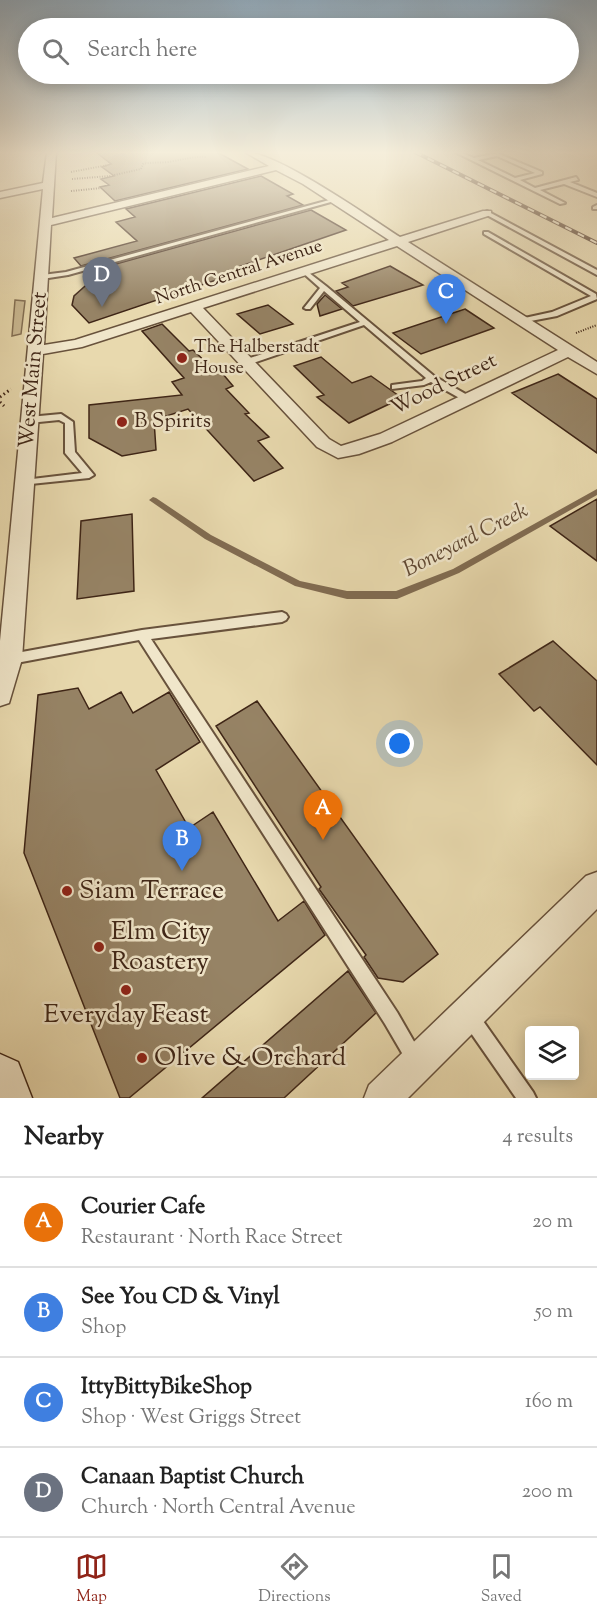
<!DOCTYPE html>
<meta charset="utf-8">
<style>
:root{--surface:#fff;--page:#f2f2f2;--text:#222;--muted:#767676;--line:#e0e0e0;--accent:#8f2418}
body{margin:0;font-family:"Sorts Mill Goudy",serif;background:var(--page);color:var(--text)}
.controls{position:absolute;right:18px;bottom:18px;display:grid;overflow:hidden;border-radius:6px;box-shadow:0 3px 15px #0003}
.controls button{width:54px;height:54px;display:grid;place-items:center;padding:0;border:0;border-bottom:2px solid var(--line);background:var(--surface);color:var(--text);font:30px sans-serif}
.you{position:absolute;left:400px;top:744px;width:21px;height:21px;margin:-15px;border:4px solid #fff;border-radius:50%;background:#1a73e8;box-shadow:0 0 0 9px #1a73e833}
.badge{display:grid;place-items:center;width:39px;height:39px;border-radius:50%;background:var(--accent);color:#fff;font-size:20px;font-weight:700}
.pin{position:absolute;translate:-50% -50px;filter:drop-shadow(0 2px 3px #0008)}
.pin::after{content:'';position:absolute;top:32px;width:21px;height:18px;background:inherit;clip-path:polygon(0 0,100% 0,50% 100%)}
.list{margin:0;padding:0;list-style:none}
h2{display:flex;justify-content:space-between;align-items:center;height:78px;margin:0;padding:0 24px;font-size:26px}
h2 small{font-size:20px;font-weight:400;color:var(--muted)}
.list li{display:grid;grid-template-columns:39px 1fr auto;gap:18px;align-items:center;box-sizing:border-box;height:90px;padding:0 24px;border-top:2px solid var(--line)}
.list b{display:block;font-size:22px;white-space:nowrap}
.list p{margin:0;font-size:20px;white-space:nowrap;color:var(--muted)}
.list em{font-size:20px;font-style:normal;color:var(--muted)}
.icon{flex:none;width:33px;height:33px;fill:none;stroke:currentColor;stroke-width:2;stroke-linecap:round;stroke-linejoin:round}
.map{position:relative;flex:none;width:597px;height:1098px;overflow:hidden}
.search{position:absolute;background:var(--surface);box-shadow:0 3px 15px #0003;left:18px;right:18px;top:18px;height:66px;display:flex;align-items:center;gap:15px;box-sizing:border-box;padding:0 21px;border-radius:33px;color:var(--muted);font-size:22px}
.sheet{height:438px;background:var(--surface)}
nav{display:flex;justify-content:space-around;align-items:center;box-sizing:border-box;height:84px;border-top:2px solid var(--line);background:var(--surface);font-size:16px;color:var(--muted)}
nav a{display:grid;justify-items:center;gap:3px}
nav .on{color:var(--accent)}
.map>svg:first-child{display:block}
.green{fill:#cbba94;stroke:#847055;stroke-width:1.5}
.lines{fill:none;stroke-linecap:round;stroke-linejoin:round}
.stream{fill:#816c52;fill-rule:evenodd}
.building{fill:#968365;stroke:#3e2516;stroke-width:1.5}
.lane-casing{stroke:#68523c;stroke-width:4}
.street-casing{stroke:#68523c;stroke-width:3}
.secondary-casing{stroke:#3e2516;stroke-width:3}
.path-far1{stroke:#3e2516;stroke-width:2;stroke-dasharray:1 1.5;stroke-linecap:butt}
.path{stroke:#3e2516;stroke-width:3;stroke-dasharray:1.5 3;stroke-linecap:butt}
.lane{fill:#f0e6ca;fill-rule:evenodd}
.street{fill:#f0e6ca;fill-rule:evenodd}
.secondary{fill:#f0e6ca;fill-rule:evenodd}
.rail-casing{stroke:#3e2516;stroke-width:4}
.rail{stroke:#f0e6ca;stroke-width:2;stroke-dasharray:7;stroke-linecap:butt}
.poi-dot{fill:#8f2418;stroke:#f0e6ca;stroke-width:2}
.labels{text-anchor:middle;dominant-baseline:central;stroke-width:5;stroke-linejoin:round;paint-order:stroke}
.far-street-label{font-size:18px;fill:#3e2516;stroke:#f0e6ca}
.far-poi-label{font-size:18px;fill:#3e2516;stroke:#f0e6ca;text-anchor:start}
.street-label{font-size:21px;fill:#3e2516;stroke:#f0e6ca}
.poi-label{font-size:21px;fill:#3e2516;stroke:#f0e6ca;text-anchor:start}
.water-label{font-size:22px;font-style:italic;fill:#604934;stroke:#f0e6ca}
.near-poi-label{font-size:26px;fill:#3e2516;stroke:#f0e6ca;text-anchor:start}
</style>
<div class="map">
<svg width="597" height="1098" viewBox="0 0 597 1098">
<rect width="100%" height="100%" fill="#e8d9ae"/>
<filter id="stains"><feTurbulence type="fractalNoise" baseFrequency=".00333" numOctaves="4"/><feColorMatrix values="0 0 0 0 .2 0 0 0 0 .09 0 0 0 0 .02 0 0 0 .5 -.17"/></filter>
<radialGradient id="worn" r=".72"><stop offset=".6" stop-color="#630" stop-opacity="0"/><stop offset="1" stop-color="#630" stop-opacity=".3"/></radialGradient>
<path class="green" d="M15,300l10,1 -4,33 -9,2z"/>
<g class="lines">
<path class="stream" d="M597,489v6l-138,78 -62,26h-50l-52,-13 -90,-47 -56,-39 4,-3 3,1 55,37 89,46 47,10h49l57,-22z"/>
</g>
<path class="building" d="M96,152h121l31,17 -133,32 -15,-14 9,-2 -8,-6 13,-3 -12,-9 9,-3z
M261,176l32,18 -6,2 16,9 -222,61 -7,-8 63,-17 -21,-19 19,-5 -9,-8z
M311,210l35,20 -108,37 5,4 -154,52 -17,-18 2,-9 19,-17 -6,-7z
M390,266l33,19 -70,21 -17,-15 12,-4 -6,-4z
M325,295l17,14 -22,7 -3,-12z
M268,305l25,19 -33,10 -23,-20z
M465,309l29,19 -73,26 -28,-21z
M162,324l27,27 4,-1 19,18 5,-1 16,19 -7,3 23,24 -4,1 24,23 -11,4 25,27 -29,13 -66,-72 -34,11 2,30 -34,6 -33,-18v-33l93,-10 -10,-13 12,-4 -42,-47z
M321,357l31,26 19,-7 31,22 -53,25 -32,-26 7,-2 -30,-29z
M558,374l39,25v54l-85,-60z
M597,499v62l-47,-35z
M132,514l2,77 -57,8 4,-78z
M553,641l44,40v84l-57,-58 -6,4 -35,-37z
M78,688l11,21 32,-17 12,21 36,-21 31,50 -44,28 33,58 24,-16 65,109 26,-20 21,34 -196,163h-9l-96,-245 14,-158z
M257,701l181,253 -35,28 -25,-4 -14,-21 2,-2 -47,-66 2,-2 -105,-161z
M348,971l28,42 -92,85h-82z"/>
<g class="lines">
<defs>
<path id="lane" d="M455,152h5l14,6 23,-5 45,19v2l-22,6 15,8 41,-11 2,3 -8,2 27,11v4l-33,-13 -24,6 25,13 -5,1zM497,156l38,17 -20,5 -37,-18z
M333,199l5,1 -270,75 -26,4 -3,-2 3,-2 24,-3z
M597,205v4h-4v-2z
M487,211l110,59v5l-112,-61v-2z
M484,232h4l108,62 1,5 -40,17 -37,7v-4l32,-7 39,-16 -107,-62z
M304,269l22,17 108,90 35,20v4h-6l-32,-18 -7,3 -32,4v-4l30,-4 4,-3 -62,-53 -114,39h-6v-4l116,-38 -36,-31 -14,18h-4l-2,-1 16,-20 -18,-16 -1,-1z
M61,414l12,8 2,30 19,23 -5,3 -68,7 -2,-2 5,-3 58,-7 -17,-20v-30l-6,-3 -30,3 -4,-3 4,-3z
M282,612l4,2 2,3 -2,3 -4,2 -131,17 246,373 27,47 -3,6 -6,3 -6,-3 -24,-41 -246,-384 -128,24 -4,-1 -2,-4 2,-4 4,-1 131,-24z
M470,1008l6,3 57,81 3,6h-20l-52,-75 -3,-6 3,-6z"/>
<path id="street" d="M47,152h9l-4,66 217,-52 -24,-14c32,0 124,65 155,85l83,-26h8v4l-83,27 189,120v12l-29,-17 -176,85 -33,12 -21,4 -21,-11 -126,-135 -109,35 -39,7 -21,305 -13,44 -9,3v-65l43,-452 -43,9v-6l43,-9zM276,170l27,14 86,56 -314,100 -31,5 7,-120zM397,246l161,104 -178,84 -39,12 -12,-7 -126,-131z
M597,872v37l-189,189h-44l5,-13 217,-209z"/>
<path id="secondary" d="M0,1054l18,8 14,36h-32z"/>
</defs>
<use href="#lane" class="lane-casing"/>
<use href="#street" class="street-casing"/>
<use href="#secondary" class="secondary-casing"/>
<path class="path-far1" d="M71,172l37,-7
M72,179l38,-3 31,-7 2,-5c8,-2 16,-1 25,-2 14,-2 25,-6 39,-5
M71,191l30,-3
M576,333l21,-8"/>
<path class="path" d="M0,397l11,-8
M0,402l4,4"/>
<use href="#lane" class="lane"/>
<use href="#street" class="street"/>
<use href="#secondary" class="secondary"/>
<defs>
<path id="rail" d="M415,152l182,91"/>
</defs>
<use href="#rail" class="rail-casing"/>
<use href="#rail" class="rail"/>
</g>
<linearGradient id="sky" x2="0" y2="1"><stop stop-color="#91aabc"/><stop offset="0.5" stop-color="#f5eedb"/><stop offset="1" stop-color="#f5eedb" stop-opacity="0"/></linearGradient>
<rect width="597" height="305" fill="url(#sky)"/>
<g class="poi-dot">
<circle cx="182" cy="358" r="6"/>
<circle cx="122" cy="422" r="6"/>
<circle cx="67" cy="891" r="6"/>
<circle cx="99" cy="947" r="6"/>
<circle cx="126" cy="990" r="6"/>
<circle cx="142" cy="1058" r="6"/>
</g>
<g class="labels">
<g class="far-street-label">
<text transform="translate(239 273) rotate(-18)">North Central Avenue</text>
</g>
<g class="far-poi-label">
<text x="194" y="348">The Halberstadt<tspan x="194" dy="21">House</tspan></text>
</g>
<g class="street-label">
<text transform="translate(34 370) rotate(-85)">West Main Street</text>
<text transform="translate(444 385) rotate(-26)">Wood Street</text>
</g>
<g class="poi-label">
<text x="134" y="422">B Spirits</text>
</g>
<g class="water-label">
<text transform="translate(466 541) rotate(-27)">Boneyard Creek</text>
</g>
<g class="near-poi-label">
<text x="79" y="891">Siam Terrace</text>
<text x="111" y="932">Elm City<tspan x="111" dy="30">Roastery</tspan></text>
<text x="126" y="1015" text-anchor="middle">Everyday Feast</text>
<text x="154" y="1058">Olive &amp; Orchard</text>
</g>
</g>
<rect width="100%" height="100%" filter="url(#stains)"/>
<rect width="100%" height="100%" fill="url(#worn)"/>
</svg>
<div class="controls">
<button><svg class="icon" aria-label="layers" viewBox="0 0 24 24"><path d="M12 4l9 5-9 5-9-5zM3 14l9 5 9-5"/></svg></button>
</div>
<div class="you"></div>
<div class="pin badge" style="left:323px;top:840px;background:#e8710a">A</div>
<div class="pin badge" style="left:182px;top:871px;background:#3f7fe0">B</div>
<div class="pin badge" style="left:446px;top:324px;background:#3f7fe0">C</div>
<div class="pin badge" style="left:102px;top:307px;background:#6b7280">D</div>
<div class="search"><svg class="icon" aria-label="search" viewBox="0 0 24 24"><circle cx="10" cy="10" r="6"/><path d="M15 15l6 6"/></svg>Search here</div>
</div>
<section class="sheet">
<h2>Nearby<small>4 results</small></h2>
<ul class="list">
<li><span class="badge" style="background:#e8710a">A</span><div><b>Courier Cafe</b><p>Restaurant · North Race Street</p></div><em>20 m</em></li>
<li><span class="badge" style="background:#3f7fe0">B</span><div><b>See You CD &amp; Vinyl</b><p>Shop</p></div><em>50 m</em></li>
<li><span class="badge" style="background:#3f7fe0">C</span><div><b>IttyBittyBikeShop</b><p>Shop · West Griggs Street</p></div><em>160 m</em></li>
<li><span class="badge" style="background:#6b7280">D</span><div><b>Canaan Baptist Church</b><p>Church · North Central Avenue</p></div><em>200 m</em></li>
</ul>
</section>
<nav>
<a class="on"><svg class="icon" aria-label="map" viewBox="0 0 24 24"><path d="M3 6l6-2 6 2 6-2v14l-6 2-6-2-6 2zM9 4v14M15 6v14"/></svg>Map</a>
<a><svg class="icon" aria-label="directions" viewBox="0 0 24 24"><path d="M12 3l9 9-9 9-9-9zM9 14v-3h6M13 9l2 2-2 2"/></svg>Directions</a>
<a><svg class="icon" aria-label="saved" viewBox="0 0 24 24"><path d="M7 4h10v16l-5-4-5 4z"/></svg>Saved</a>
</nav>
